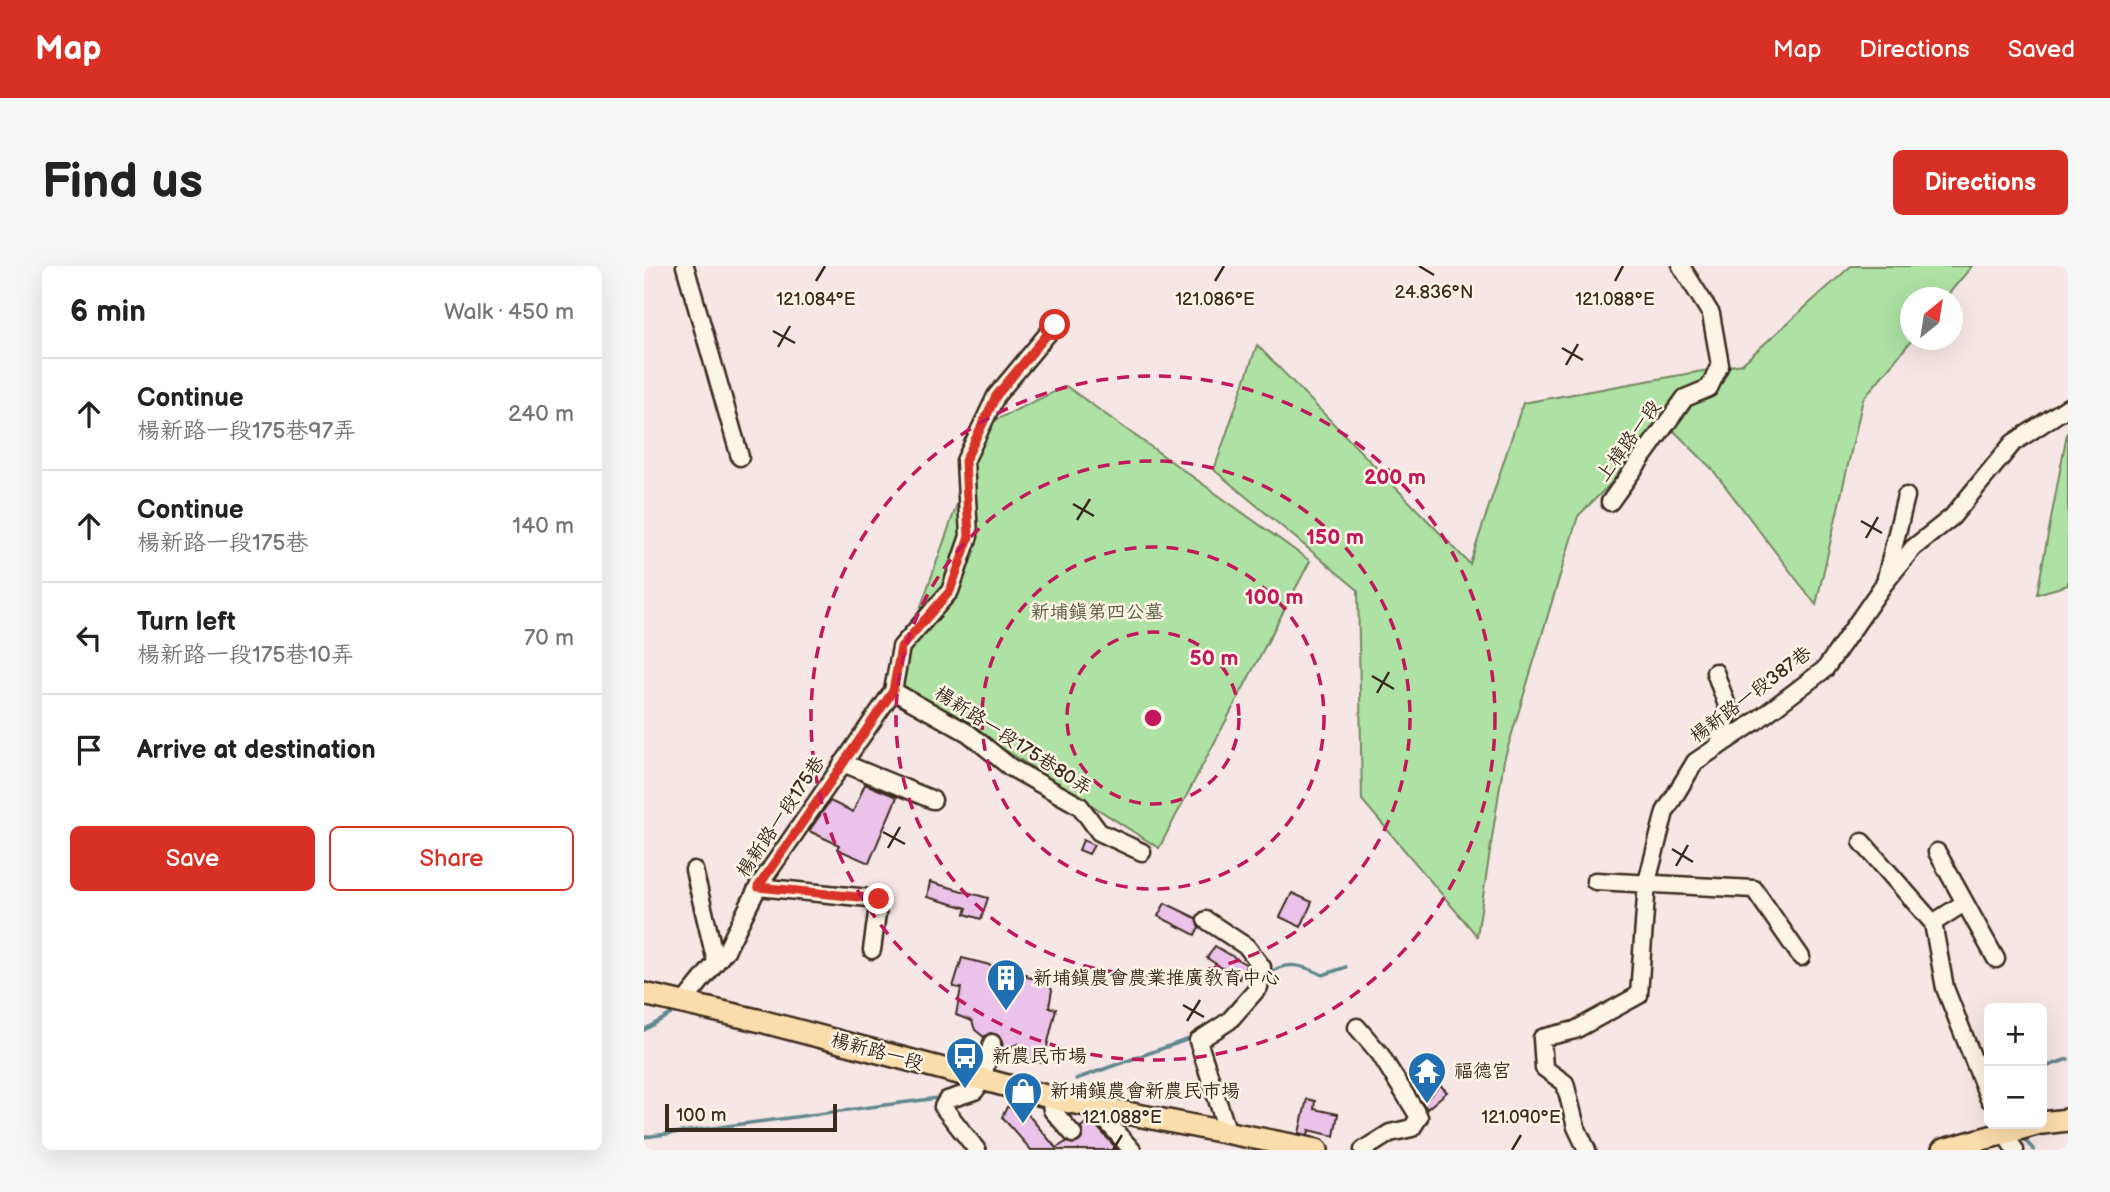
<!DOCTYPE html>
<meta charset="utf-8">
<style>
:root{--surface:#fff;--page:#f6f6f6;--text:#222;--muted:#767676;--line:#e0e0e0;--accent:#d93025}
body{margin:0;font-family:"Balsamiq Sans","LXGW WenKai TC",sans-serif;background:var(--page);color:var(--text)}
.controls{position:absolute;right:21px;bottom:21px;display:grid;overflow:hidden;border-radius:10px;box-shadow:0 7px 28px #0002}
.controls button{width:63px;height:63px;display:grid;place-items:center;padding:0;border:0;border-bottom:2px solid var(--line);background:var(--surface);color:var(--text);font:35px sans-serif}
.compass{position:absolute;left:1256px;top:21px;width:63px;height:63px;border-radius:50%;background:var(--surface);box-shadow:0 7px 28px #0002;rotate:30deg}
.scale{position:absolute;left:21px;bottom:18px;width:172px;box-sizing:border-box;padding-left:7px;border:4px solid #3b2a1e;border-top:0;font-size:19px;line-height:24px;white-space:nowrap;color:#3b2a1e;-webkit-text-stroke:5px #fcf5e5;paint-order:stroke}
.stop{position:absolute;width:21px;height:21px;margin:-16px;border:5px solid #d93025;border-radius:50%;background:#fff}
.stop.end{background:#d93025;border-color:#fff;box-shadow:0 2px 7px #0008}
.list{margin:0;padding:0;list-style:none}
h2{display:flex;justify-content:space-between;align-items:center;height:91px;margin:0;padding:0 28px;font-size:30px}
h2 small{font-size:23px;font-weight:400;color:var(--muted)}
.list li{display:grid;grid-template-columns:46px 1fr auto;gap:21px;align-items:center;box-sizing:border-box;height:112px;padding:0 28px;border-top:2px solid var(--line)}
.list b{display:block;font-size:26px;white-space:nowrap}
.list p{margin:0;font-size:23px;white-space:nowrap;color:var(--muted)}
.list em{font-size:23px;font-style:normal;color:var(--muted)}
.actions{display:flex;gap:14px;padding:21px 28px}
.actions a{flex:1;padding:16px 0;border:2px solid var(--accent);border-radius:10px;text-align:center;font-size:24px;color:var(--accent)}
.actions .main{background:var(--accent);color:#fff}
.icon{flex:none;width:38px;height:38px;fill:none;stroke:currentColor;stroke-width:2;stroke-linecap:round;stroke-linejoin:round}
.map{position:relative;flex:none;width:1424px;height:884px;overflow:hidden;border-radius:10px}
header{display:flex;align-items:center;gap:42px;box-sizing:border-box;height:98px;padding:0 35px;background:var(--accent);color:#fff}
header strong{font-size:33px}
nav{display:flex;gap:38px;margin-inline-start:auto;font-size:24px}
.intro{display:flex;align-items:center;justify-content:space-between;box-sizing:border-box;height:168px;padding:0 42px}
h1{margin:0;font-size:49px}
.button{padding:18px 32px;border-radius:10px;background:var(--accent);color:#fff;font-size:24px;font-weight:700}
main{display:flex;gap:42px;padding:0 42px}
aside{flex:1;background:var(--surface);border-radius:10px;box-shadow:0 7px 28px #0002}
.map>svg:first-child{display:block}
.green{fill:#ade2a4;stroke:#748661;stroke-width:2}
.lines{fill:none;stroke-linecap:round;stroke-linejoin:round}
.stream{stroke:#60888c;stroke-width:3.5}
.building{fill:#ebc2ea;stroke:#3b2a1e;stroke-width:2}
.minor-casing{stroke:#3b2a1e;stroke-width:21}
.major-casing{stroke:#3b2a1e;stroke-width:26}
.minor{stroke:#fcf5e5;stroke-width:16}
.major{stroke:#fbddab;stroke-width:21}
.route{stroke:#d93025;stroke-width:9}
.ticks{fill:none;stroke:#3b2a1e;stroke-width:2.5}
.ring{fill:none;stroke:#c2185b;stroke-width:3.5;stroke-dasharray:12 9}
.labels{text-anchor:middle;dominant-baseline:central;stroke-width:5;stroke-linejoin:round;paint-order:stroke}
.street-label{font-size:19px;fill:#3b2a1e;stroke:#fcf5e5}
.park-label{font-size:19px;fill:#585840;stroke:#fcf5e5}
.poi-label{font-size:19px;fill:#3b2a1e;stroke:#fcf5e5;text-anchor:start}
.ticks-label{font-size:18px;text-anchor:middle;fill:#3b2a1e;stroke:#fcf5e5;stroke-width:5;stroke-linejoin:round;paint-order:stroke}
.centre{fill:#c2185b;stroke:#fcf5e5;stroke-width:3.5}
.ring-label{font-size:21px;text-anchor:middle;font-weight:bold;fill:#c2185b;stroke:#fcf5e5;stroke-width:5;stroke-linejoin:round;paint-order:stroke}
</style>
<header>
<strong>Map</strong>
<nav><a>Map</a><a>Directions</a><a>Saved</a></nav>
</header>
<div class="intro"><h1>Find us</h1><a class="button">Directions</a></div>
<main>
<aside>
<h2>6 min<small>Walk · 450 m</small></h2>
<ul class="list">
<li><svg class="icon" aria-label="ahead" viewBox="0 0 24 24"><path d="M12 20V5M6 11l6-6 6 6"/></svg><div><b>Continue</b><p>楊新路一段175巷97弄</p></div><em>240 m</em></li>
<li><svg class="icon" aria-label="ahead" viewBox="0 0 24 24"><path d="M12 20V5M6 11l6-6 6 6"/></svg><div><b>Continue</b><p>楊新路一段175巷</p></div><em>140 m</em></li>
<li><svg class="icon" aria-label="left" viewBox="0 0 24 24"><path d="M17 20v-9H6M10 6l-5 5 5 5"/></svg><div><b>Turn left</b><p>楊新路一段175巷10弄</p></div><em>70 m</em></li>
<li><svg class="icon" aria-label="arrive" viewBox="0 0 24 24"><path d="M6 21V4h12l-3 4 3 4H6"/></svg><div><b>Arrive at destination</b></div></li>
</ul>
<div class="actions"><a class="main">Save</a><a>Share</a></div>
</aside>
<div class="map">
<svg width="1424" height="884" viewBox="0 0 1424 884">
<rect width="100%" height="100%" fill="#f7e6e6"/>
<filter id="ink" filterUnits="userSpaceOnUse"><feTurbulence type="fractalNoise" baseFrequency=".0143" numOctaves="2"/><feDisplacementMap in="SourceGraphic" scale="14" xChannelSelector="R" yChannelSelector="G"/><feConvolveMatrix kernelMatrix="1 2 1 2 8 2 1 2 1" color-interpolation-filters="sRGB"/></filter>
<g filter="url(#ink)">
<path class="green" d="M1207,0h121l-26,31 -36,1 2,42 -49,59 -47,206 -104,-136 -43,-43 -91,90 -74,244 -27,176 -115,-136 -4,-210 -144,-120 43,-125 213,219 53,-161 219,-39z
M422,120l244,175 -151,287 -264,-168 90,-255z
M1424,166v153l-31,9 30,-161z"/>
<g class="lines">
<path class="stream" d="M623,709c18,-15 36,-10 56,0l23,-8
M0,764l27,-16
M1398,802l26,-9
M432,813l113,-40
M0,871l294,-39
M1379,872l11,12"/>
</g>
<path class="building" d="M221,518l32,13 -28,66 -32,-14 2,-4 -30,-14 21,-30 23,11z
M439,574l11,5 -5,9 -10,-4z
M286,616l58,16 -7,21 -16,-5 2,-6 -40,-11z
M648,627l20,9 -11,25 -21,-10z
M521,637l31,15 3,9 -4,8 -37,-19z
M571,680l32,19 -8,14 -32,-21z
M318,692l64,16 1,3 17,3 8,10 -3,17 7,2 -13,54 -28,-7 3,-12 -15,6 -1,-9 -3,-6 -9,-2 -6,4 -9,-7 -3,-9 -16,-6 5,-27 -8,-1z
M796,819l7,7 -20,17 -4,-6z
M663,833l8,2 -1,8 24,5 -4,22 -25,-6 -1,5 -9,-2z
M363,841l18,4 31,37 10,-6 8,2 5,-2 4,-5 -2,-10 9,-8 28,31h-87l-29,-33z"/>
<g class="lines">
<defs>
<path id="minor" d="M41,0l55,191
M966,236l75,-104 24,-10 11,-23 -9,-51 -30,-48
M1242,312l20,-82
M1071,406l14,39 -11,36
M249,425l75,42 42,34 70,39 19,26 43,20
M199,497l90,37
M1218,576l71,81 12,65 44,111
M1293,586l59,107
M50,604l22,92
M951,615l159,8 47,68
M114,621l121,12 -7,51
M562,654l41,27 15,20 -3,20 -30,34 -31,20 30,92
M1289,657l31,-20
M39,737l44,-54 31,-62 135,-196 8,-44 49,-56 19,-55 -4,-75 31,-65 59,-71
M713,761l23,27 39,63 -7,11 -22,5 -27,17
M406,831l2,13 21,24
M449,840l39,44
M1356,860l15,24
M333,884l-34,-43 4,-7 28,-9 7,-12 10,-36
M943,884l-11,-23 -11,-44 -21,-15 -2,-30 33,-8 64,-35 8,-113 18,-70 30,-50 64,-43 66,-50 59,-85 29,-36 39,-31 61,-74 55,-36"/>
<path id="major" d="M0,728l113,26 308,81 252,49
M1398,857l26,-3
M1299,884l94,-26"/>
</defs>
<use href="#minor" class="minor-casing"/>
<use href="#major" class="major-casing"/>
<use href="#minor" class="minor"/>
<use href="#major" class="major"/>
</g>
</g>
<g class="lines" filter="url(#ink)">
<path class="route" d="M235,633l-121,-12 135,-196 8,-44 49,-56 19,-54 -4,-76 31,-65 59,-71"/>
</g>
<path class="ticks" d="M775,0l15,9M172,15l9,-15M571,15l9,-15M971,15l8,-15M129,65l22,12M134,81l12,-21M918,82l21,12M922,99l12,-21M429,238l21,12M433,254l13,-21M1217,255l21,12M1222,272l12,-21M728,410l22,13M733,427l12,-21M239,566l22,12M244,582l12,-21M1028,583l21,13M1032,600l12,-21M539,739l21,12M543,755l13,-21M469,884l9,-15M868,884l9,-15"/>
<g class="ring">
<circle cx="509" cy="452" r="86"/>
<circle cx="509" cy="452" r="171"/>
<circle cx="509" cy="452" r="257"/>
<circle cx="509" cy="452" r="342"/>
</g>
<defs>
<symbol id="building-pin" viewBox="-11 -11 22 30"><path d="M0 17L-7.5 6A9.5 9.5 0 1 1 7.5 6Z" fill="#1f6fb2" stroke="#fcf5e5"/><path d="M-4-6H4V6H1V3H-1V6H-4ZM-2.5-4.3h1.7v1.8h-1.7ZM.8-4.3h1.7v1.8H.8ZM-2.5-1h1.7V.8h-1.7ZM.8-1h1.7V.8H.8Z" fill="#fff"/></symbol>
<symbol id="bus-pin" viewBox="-11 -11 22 30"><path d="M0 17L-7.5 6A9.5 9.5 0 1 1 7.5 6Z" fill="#1f6fb2" stroke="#fcf5e5"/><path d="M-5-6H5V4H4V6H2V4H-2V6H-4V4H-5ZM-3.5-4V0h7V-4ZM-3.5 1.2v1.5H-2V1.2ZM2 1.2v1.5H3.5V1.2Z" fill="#fff"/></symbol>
<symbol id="temple-pin" viewBox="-11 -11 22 30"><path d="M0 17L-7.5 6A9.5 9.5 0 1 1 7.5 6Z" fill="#1f6fb2" stroke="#fcf5e5"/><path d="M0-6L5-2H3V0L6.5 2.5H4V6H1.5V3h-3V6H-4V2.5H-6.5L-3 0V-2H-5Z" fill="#fff"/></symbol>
<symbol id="shop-pin" viewBox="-11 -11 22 30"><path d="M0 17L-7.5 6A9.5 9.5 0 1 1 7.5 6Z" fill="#1f6fb2" stroke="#fcf5e5"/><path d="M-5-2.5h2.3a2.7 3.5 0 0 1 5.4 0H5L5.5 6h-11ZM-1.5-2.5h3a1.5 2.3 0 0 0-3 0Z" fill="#fff"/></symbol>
</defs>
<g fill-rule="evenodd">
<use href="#building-pin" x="340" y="690" width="44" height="60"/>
<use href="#bus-pin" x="299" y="768" width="44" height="60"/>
<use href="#temple-pin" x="761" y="783" width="44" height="60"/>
<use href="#shop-pin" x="357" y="803" width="44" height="60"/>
</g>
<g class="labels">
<g class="street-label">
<text transform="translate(985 175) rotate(-54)">上樟路一段</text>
<text transform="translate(1107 429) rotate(-37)">楊新路一段387巷</text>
<text transform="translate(369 475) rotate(33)">楊新路一段175巷80弄</text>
<text transform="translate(137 551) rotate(-56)">楊新路一段175巷</text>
<text transform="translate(233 786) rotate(15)">楊新路一段</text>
</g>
<g class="park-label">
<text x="453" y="346">新埔鎮第四公墓</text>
</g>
<g class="poi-label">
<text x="389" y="712">新埔鎮農會農業推廣教育中心</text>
<text x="348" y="790">新農民市場</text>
<text x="810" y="805">福德宫</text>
<text x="406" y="825">新埔鎮農會新農民市場</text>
</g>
</g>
<g class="ticks-label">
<text x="790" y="32">24.836°N</text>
<text x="172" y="39">121.084°E</text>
<text x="571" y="39">121.086°E</text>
<text x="971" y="39">121.088°E</text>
<text x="478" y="857">121.088°E</text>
<text x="877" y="857">121.090°E</text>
</g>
<circle cx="509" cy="452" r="10" class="centre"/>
<g class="ring-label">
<text x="751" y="218">200 m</text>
<text x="691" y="278">150 m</text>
<text x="630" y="338">100 m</text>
<text x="570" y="399">50 m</text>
</g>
</svg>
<div class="controls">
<button>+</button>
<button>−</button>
</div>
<svg class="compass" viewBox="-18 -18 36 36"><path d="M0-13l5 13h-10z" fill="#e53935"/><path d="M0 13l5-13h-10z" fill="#767676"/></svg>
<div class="scale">100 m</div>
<div class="stop" style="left:411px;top:59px"></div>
<div class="stop end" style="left:235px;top:633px"></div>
</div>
</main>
